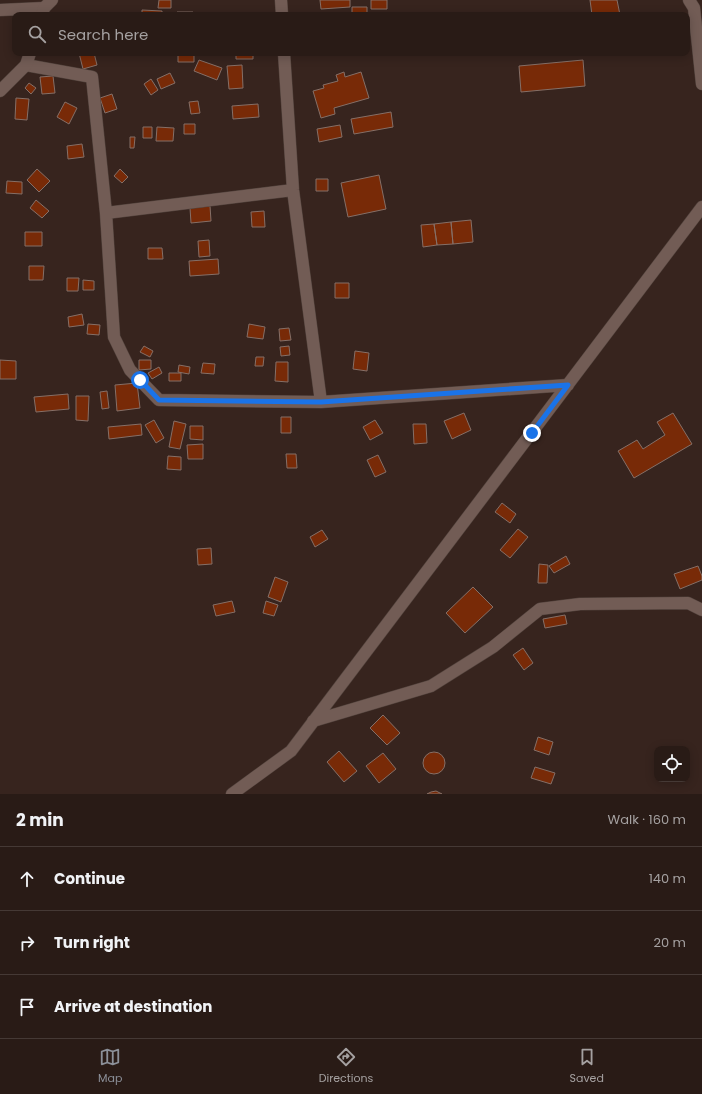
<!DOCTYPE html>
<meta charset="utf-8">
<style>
:root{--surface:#291b16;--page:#31241f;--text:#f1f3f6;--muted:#a5a1a1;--line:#453935;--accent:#8c9099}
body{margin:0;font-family:Poppins,sans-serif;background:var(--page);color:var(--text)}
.controls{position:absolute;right:12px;bottom:12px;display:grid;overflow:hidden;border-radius:8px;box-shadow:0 2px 10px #0003}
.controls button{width:36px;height:36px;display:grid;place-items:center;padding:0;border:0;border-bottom:1px solid var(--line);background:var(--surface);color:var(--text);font:20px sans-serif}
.stop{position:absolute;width:12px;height:12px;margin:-9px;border:3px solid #1a73e8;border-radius:50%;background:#fff}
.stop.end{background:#1a73e8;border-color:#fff;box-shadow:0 1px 4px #0008}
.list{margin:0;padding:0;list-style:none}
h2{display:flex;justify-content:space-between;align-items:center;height:52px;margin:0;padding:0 16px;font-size:17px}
h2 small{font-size:13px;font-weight:400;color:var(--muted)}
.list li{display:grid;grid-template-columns:26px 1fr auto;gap:12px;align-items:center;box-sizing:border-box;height:64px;padding:0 16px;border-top:1px solid var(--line)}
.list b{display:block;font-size:15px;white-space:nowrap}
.list em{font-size:13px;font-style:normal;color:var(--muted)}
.icon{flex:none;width:22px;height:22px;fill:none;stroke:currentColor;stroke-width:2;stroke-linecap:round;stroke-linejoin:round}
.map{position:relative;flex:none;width:702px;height:794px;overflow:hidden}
.search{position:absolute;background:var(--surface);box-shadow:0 2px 10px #0003;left:12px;right:12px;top:12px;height:44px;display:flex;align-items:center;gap:10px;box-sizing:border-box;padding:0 14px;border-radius:8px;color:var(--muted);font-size:15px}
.sheet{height:244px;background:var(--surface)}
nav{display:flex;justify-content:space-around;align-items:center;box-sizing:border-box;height:56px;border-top:1px solid var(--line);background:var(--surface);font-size:11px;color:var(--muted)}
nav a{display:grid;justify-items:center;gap:2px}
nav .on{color:var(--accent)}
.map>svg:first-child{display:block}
.building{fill:#782a07;stroke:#856f67}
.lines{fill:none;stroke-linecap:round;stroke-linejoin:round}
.street-casing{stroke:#51423c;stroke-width:13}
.secondary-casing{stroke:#51423c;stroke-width:13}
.street{stroke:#725c55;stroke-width:12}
.secondary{stroke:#725c55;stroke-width:12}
.route{stroke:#1a73e8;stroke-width:5}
</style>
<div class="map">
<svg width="702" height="794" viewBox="0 0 702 794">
<rect width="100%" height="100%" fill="#37241e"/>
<path class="building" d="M159,0h12v8h-13z
M320,0h30v7l-29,2z
M371,0h16v9h-16z
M590,0h27l3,15h-28z
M352,7h15v8h-15z
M142,10l20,1v4h-20z
M177,12h16l-1,3h-15z
M79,53h15l3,12 -14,4z
M178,53h16v9h-16z
M236,53h17v6h-17z
M199,60l23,8 -5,12 -23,-9z
M583,60l2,26 -64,6 -2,-26z
M242,65l1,23 -14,1 -2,-23z
M344,72l1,5 16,-5 8,26 -35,10 1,6 -14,4 -8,-27 11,-3 -1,-3 15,-4 -2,-6z
M170,73l5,10 -14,6 -4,-10z
M53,76l2,17 -13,1 -2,-17z
M151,79l7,11 -7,5 -7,-11z
M29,83l7,5 -5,6 -6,-6z
M112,94l5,15 -12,4 -5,-15z
M16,98l13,1 -2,21 -12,-1z
M198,101l2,12 -9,1 -2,-12z
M65,102l12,6 -8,16 -12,-7z
M258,104l1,13 -26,2 -1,-13z
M391,112l2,15 -39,7 -3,-15z
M184,124h11v10h-11z
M340,125l2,12 -23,5 -2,-13z
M143,127h9v11h-9z
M157,127l17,1 -1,13h-17z
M130,137h5l-1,11h-4z
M82,144l2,13 -16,2 -1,-13z
M37,169l13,12 -11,11 -12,-12z
M120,169l8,8 -6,6 -8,-7z
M379,175l7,34 -38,8 -7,-34z
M316,179h12v12h-12z
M7,181l15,1v12l-16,-1z
M36,200l13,11 -7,7 -12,-10z
M210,206l1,15 -20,2 -1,-15z
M264,211l1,16h-13l-1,-15z
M471,220l2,22 -20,2 -2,-22z
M451,222l2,22 -16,1 -3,-21z
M434,224l3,21 -14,2 -2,-22z
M25,232h17v14h-17z
M209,240l1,16 -11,1 -1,-16z
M148,248h14l1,11h-15z
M218,259l1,15 -29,2 -1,-15z
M29,266h15l-1,14h-14z
M67,278h12l-1,13h-11z
M83,280l11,1v9h-11z
M335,283h14v15h-14z
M82,314l2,11 -15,2 -1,-10z
M88,324l12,1 -1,10 -12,-1z
M249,324l16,3 -2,12 -16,-2z
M289,328l2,12 -11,1 -1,-12z
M144,346l9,5 -3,6 -10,-5z
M289,346l1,9 -9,1 -1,-9z
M355,351l14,2 -2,18 -14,-2z
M256,357h8l-1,9h-8z
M0,360l16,1v18h-16z
M139,360h12v9l-12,1z
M276,362h12v20l-13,-1z
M203,363l12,1 -1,10 -13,-1z
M179,365l11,2 -1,7 -11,-2z
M159,367l3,6 -10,6 -4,-6z
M169,373h12v8h-12z
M137,383l3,25 -23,3 -2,-26z
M107,391l2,17 -7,1 -2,-17z
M68,394l1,15 -33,3 -2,-15z
M76,396h13l-1,25 -12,-1z
M464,413l7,17 -19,9 -8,-18z
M673,413l19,31 -58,34 -16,-27 19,-11 6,9 22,-14 -8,-13z
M281,417h10v16h-10z
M154,420l10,18 -8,5 -11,-18z
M375,420l8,13 -13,7 -7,-13z
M174,421l12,3 -6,25 -11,-2z
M141,424l1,11 -33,4 -1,-12z
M413,424h13l1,19 -13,1z
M190,426h13v14l-13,-1z
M203,444v15h-15l-1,-14z
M286,454h10l1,14h-10z
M378,455l8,17 -11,5 -8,-17z
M168,456l13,1v13l-14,-1z
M502,503l14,11 -6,9 -15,-11z
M518,529l10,8 -18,21 -10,-8z
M322,530l6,9 -13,8 -5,-10z
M211,548l1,16 -14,1 -1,-16z
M566,556l4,8 -16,9 -5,-7z
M539,564l9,1 -1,18h-9z
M698,566l4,10v4l-22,9 -6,-15z
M275,577l13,5 -7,20 -13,-5z
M473,587l20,20 -28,26 -19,-20z
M232,601l3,11 -19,4 -3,-11z
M266,601l12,4 -4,11 -11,-3z
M565,615l2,9 -22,4 -2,-9z
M523,648l10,15 -9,7 -11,-15z
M383,715l17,18 -13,12 -17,-17z
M538,737l15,5 -4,13 -15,-5z
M339,751l18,20 -13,11 -17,-20z
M423 763a11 11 0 1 1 22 0a11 11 0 1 1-22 0Z
M383,753l13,16 -17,14 -13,-17z
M535,767l20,6 -4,11 -20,-6z
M436,791l6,3h-15l4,-2z"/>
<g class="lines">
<defs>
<path id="street" d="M281,0l1,15
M689,0l5,8 8,76
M0,10l44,-2
M284,53l9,137 28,212 247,-17
M26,65l66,12 14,136 8,124 16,33 29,30 162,2
M106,213l187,-23
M313,721l118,-35 62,-39 47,-38 40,-5 108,-1 14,7
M232,794l59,-43 411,-544"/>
<path id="secondary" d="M42,15l2,-7 8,-8
M0,91l26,-26 4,-12"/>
</defs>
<use href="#street" class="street-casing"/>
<use href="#secondary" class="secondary-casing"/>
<use href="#street" class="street"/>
<use href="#secondary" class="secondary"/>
</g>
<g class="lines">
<path class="route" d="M140,380l19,20 162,2 247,-17 -36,48"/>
</g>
</svg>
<div class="controls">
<button><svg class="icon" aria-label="locate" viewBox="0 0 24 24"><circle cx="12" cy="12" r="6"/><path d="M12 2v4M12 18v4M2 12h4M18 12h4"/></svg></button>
</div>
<div class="stop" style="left:140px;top:380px"></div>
<div class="stop end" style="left:532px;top:433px"></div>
<div class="search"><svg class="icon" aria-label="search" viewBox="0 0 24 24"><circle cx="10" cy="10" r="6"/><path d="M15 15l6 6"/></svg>Search here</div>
</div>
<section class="sheet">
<h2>2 min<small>Walk · 160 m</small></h2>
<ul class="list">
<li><svg class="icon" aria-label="ahead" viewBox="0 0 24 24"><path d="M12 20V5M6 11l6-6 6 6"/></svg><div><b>Continue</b></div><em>140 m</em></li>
<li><svg class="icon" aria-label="right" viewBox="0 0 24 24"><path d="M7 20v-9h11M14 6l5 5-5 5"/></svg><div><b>Turn right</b></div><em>20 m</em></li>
<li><svg class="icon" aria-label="arrive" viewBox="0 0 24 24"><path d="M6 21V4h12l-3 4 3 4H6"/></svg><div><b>Arrive at destination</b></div></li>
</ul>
</section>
<nav>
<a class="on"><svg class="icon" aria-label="map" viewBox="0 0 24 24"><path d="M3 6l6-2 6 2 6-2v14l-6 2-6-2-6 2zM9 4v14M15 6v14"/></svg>Map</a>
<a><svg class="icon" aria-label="directions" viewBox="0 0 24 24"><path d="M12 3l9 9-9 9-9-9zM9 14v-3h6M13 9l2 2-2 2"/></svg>Directions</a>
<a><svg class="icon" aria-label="saved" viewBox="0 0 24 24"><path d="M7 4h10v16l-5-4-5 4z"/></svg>Saved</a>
</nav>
